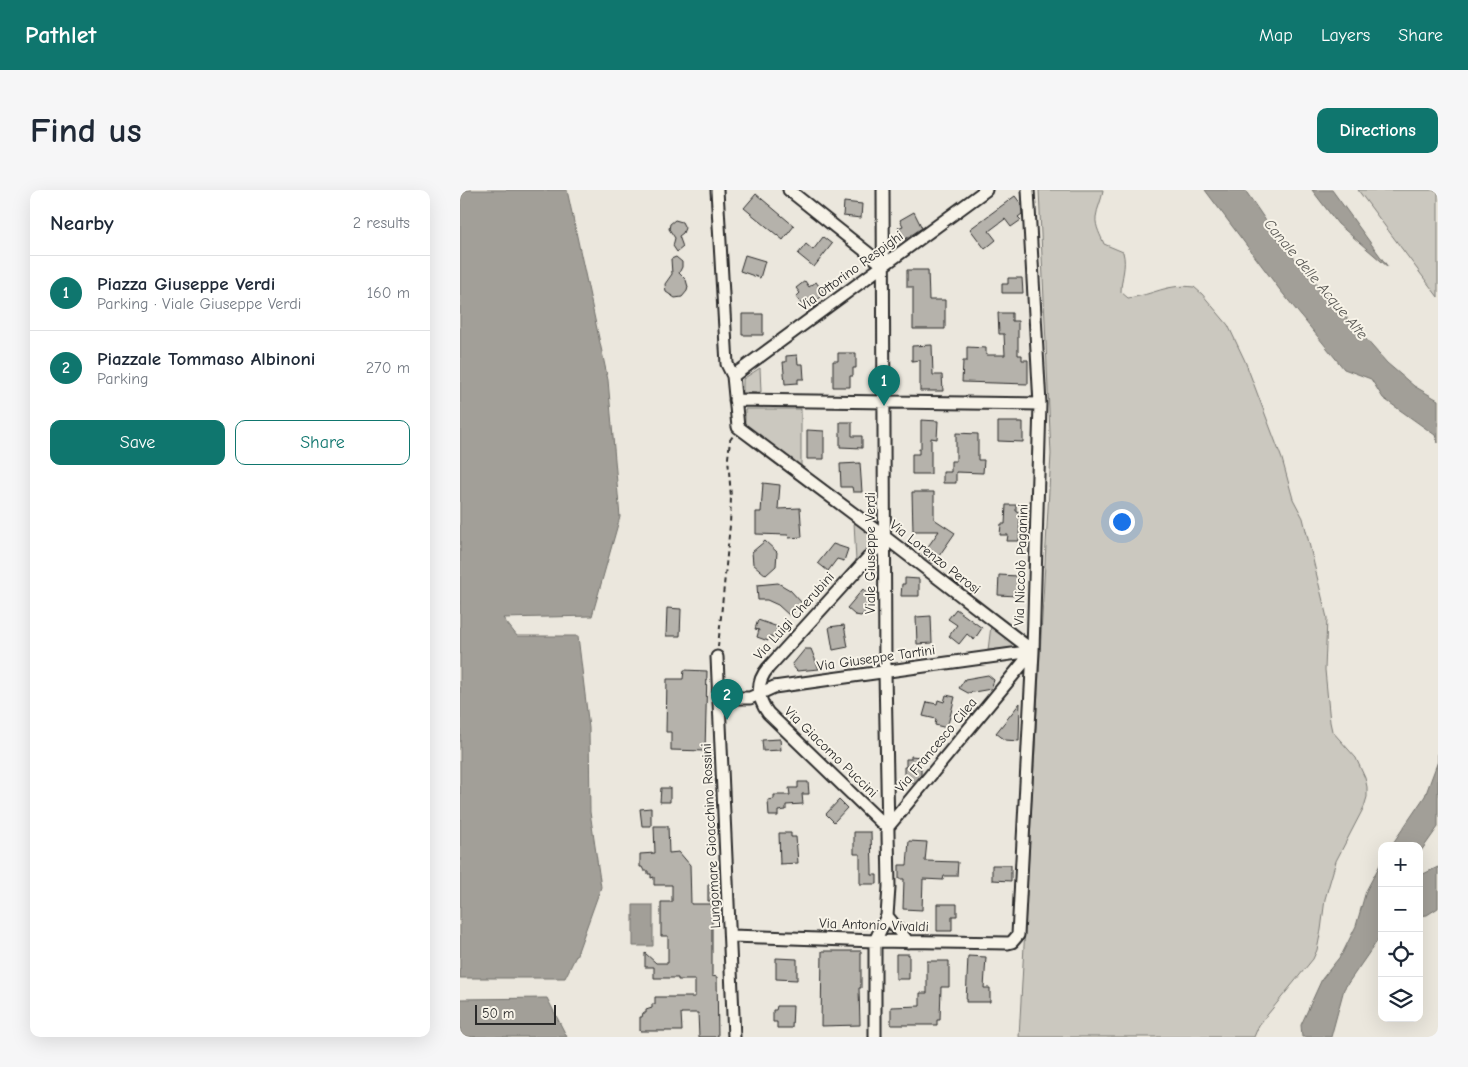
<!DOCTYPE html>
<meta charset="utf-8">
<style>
:root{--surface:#fff;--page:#f6f6f7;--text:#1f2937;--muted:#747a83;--line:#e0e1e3;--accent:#0f766e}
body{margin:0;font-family:"Comic Neue",sans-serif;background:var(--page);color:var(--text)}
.controls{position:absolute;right:15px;bottom:15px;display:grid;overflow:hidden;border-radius:10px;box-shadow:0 5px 20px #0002}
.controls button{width:45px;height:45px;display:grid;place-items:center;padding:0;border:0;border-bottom:1px solid var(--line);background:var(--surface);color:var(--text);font:25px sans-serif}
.scale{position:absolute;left:15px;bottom:12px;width:81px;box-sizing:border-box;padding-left:5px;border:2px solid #2b2b2b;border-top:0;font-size:14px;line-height:18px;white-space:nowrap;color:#2b2b2b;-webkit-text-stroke:4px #f7f3e8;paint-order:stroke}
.you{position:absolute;left:661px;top:331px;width:18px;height:18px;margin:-12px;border:4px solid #fff;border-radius:50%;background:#1a73e8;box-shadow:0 0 0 8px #1a73e833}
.badge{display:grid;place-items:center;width:32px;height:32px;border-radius:50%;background:var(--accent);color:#fff;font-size:16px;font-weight:700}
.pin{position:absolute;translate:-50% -41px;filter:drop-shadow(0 1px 2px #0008)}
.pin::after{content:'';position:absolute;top:26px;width:18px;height:15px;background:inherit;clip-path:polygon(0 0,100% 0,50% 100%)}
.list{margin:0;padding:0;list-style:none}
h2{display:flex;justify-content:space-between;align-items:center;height:65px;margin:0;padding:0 20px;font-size:21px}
h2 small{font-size:16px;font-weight:400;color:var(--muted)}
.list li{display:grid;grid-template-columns:32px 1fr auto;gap:15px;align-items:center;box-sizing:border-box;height:75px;padding:0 20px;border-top:1px solid var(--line)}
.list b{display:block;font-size:19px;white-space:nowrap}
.list p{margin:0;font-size:16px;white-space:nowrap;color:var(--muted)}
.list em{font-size:16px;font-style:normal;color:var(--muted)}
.actions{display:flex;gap:10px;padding:15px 20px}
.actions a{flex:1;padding:11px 0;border:1px solid var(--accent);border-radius:10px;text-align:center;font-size:18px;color:var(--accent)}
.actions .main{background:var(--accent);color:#fff}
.icon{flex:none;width:28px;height:28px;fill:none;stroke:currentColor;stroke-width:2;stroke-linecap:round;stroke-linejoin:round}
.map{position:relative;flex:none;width:978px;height:847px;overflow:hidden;border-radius:10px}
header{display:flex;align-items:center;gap:30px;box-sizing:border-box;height:70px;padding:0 25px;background:var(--accent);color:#fff}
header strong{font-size:24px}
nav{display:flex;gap:28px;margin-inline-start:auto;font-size:18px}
.intro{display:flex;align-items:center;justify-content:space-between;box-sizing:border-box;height:120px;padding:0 30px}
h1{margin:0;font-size:35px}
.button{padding:12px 22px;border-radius:10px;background:var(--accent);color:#fff;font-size:18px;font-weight:700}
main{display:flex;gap:30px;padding:0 30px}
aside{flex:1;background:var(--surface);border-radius:10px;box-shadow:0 5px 20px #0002}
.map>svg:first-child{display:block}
.green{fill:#cbc8bf;stroke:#7b7a75}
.water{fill:#a29f98;stroke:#72716c}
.building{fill:#b5b2ab;stroke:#2b2b2b}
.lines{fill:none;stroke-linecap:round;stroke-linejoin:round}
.minor-casing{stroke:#2b2b2b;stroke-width:15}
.path{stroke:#2b2b2b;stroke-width:2;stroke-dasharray:5 4;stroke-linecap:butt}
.minor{stroke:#f7f3e8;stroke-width:11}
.labels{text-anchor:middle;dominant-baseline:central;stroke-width:4;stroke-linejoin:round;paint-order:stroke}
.street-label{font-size:14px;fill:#2b2b2b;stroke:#f7f3e8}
.water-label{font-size:15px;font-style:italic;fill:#555451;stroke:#f7f3e8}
</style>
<header>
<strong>Pathlet</strong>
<nav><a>Map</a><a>Layers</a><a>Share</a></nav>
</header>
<div class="intro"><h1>Find us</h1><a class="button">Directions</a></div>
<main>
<aside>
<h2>Nearby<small>2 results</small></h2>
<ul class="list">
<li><span class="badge">1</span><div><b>Piazza Giuseppe Verdi</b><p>Parking · Viale Giuseppe Verdi</p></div><em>160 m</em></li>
<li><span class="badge">2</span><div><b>Piazzale Tommaso Albinoni</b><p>Parking</p></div><em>270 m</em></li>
</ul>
<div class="actions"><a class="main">Save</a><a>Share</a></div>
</aside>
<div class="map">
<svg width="978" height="847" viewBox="0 0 978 847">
<rect width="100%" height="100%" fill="#ebe7dd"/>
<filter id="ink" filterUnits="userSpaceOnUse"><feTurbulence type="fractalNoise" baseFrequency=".02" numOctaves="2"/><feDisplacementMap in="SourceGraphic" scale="10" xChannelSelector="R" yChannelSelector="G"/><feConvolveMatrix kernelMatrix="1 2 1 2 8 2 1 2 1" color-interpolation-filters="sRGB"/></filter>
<g filter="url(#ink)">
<path class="green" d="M579,0h64c-1,10 -6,18 -7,27 -1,10 5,19 8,27l19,8c4,15 -2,25 -2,40l7,6c26,-3 39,-15 66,-11l8,7 26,31 17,36 37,98 11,40 10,19 24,100 -2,52 5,52 2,9 24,27 9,20 2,9v10l-3,10 -28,54 -11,38 -4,31 -4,20 -4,9 -54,66 -5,12h-235l32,-583z
M898,0h80v107z
M300,178l1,24 -18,1v-14z
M285,219h56v57l-56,-42z
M394,332l23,18 -21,21z
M531,436l27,21 -30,3z"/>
<path class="water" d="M0,0h107l41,190 12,137 -28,99 -89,2 14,18h61l11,92 1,84 11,75 -24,67 -12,24h-105z
M745,0h40l36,53 106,120 27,23 24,14v43l-3,-8 -52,-37 -12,-19 -27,-10 -64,-79z
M852,0h20l56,77 -50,-43z
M978,547v90l-17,24 -2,12v-17h-28l34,-50 13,-35z
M922,671v73l-38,55 -13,48h-29l-1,-12 21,-46 20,-25 14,-28 10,-35z
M978,677v41l-11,7 -8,1v-40z
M173,715h20v41h-20z
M87,808l20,39h-107v-38z"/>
<path class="building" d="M296,4l38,32 -11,14 -39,-32z
M555,6l6,8 1,10 -4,3 3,3 -10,7 -6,-8 -16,12 7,9 -11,9 -15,-20z
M384,12l18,2 -1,14 -18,-2z
M454,22l8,16 -18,12 -6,-12 5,-2 -3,-6z
M215,30l7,2 3,6 -2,5 -4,3 4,11 -6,5 -4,-6 2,-8 -6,-9 1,-5z
M363,47l9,7 -18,23 -16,-13 8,-10 7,6z
M285,65l20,6 -5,17 -20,-7z
M216,67l6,5v5l-3,6 7,7 2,7 -1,4 -5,6 -7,1 -9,-6 -1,-8 7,-10 -1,-15z
M447,80h21l1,30h16v29h-32v-42h-6z
M548,88h14l1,15h-21v-9h6z
M345,91l4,6 7,-5 9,12 -20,15 -9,-12 4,-4 -4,-5z
M538,123h14v8h6v34h4v5h6v24l-66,-2 1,-21h4v-14l19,1v7h19l-1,-21h-5z
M282,124h21v21h-21z
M472,155l1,30h9l1,16h-23v-31l-8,1v-15z
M378,163h18v15h-3v8h-3v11h-17v-26h5z
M337,165l1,9h5l1,15h-6v4l-13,1 -2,-22h3v-6z
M461,230l17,1 -1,18 -6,-1v36h-19v-20h7v-5h2z
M380,232h12v14h10v12l-22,-1z
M538,232h25v20l-25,-1z
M347,240l17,1v28h-17z
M496,243l22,1v26h6l-1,13 -27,-1v11h-13v-11h8v-11h5z
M400,273l2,29h-9l-1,-5h-11l-1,-23z
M303,293l17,2 -2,24 22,-1 2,29 -13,1 -1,-3 -32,-1v-22h5z
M452,302h22v27l21,14 -21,30 -12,-8 17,-24h-26z
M546,315h10v6l4,1 -1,29h-12l1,-6h-8l1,-11h4z
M305,351l12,11 -1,14 -10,9 -13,-11 -1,-12z
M373,354l15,5 -4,12 -7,-2 -9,12 -10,-8z
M539,385l19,1 -1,20 -19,-1z
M445,388l14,1v17h-18l1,-12h3z
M318,393l12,7 12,13 -12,13 -12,-11 -11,-5h-9l-1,-15z
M403,399l9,7 -2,11 -9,9 -6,-1 -8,-7z
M207,418l14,1 -1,27h-14z
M496,419l26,19 -8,12 -7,-6 -8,10 -10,-8 8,-11 -9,-6z
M471,426l1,27 -15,1 -1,-27z
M298,430l20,7 -4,10 -4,-1 -2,5 -11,-4 2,-7 -4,-1z
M384,435l4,22 -15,3 -4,-23z
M345,459h6l8,20 -22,2 -5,-6z
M224,480l23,1 -2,80 -34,-1v-18h-5l1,-53h16z
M528,485l6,5 -3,9 -23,4 -9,-5 6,-9z
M486,505l9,2 -8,31 -12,-3 1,-6 -13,-3 4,-14 10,2 1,-4 6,2z
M560,513l-1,38 -14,-1 -9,-7z
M320,549l1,11 -18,1 -1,-11z
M451,566l10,1v18l-7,8h-10v-16h2v-8h5z
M338,592h10l1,12h-7l1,10 -17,1v5l-8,1v5h-9l-1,-16 6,-1v-4h16l-1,-7h9z
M201,598h9v14h-10z
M379,610l8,8 -13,14 -8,-8z
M191,618v18h-9l-2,-17z
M194,636h14l1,27 10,-1 11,13 1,39h21v72l5,1 1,60h-19l-1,-24h-17l1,18h-42v-14h2l1,-4h3v-3l6,-2v-4h3v-7h40v-17h-17v-2h-24v-11h-9v-14l11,10h12v-27h-7v-34h11v-17h-18v-8l-3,1v-4h-3v-3h-4l-2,-4h-2v-13l15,-1z
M394,642h17l1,38v5h5v9h-17v-30h-6z
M319,643h12v4h5l2,26 -18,1z
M449,651l18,1 -2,19 33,1 -1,14h-13l-1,4 -20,-1 -1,31 -19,-1 1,-30h-5v-14h8z
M532,675h19v16l-19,-1z
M248,694h9v17h-9z
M477,714h20v12h-5v15h-15z
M362,761h39v37h-2l1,37 -39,1z
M436,764h13v25h-13z
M508,766l18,1 -2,31h6v14h-24z
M316,768l21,1v21l-21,-1z
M467,771h22v26h-8l-1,33h-3v5h-46v-18l29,-1v-13h7z
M317,816h16l-1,22h-15v-6h-4v-12h3z"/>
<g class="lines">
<defs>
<path id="minor" d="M257,0l10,174 6,12 5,51 148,111 147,113 -146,177 -119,-115c-11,-15 -12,-31 0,-45l118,-130
M329,0l94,75
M423,0l2,482 4,215 -2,29
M273,186l253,-186
M275,210l305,4
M257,467l17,380
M259,508h31l24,-11 259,-36
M271,746l144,5 133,2 4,-1 6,-7 15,-284 7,-247 -12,-214
M415,847v-96l12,-25 21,26"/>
</defs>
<use href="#minor" class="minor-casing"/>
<path class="path" d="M258,457l12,-122 1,-28 -3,-39 2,-18 3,-4"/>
<use href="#minor" class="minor"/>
</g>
</g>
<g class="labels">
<g class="street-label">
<text transform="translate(391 81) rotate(-36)">Via Ottorino Respighi</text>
<text transform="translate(410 363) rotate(-90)">Viale Giuseppe Verdi</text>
<text transform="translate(475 367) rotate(38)">Via Lorenzo Perosi</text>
<text transform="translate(561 375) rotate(-88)">Via Niccolò Paganini</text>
<text transform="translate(334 426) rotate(-48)">Via Luigi Cherubini</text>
<text transform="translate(416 468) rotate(-8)">Via Giuseppe Tartini</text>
<text transform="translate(476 555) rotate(-50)">Via Francesco Cilea</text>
<text transform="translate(371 562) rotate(44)">Via Giacomo Puccini</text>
<text transform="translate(251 646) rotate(-93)">Lungomare Gioacchino Rossini</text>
<text transform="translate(414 735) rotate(2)">Via Antonio Vivaldi</text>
</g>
<g class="water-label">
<text transform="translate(856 89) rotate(50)">Canale delle Acque Alte</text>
</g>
</g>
</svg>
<div class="controls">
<button>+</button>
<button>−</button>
<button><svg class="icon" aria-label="locate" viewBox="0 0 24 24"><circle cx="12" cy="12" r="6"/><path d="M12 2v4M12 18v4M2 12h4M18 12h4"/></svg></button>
<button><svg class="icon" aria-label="layers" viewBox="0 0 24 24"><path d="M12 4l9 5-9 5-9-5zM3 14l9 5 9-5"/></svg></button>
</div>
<div class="scale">50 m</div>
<div class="you"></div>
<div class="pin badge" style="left:424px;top:216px">1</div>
<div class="pin badge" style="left:267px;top:530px">2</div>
</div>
</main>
